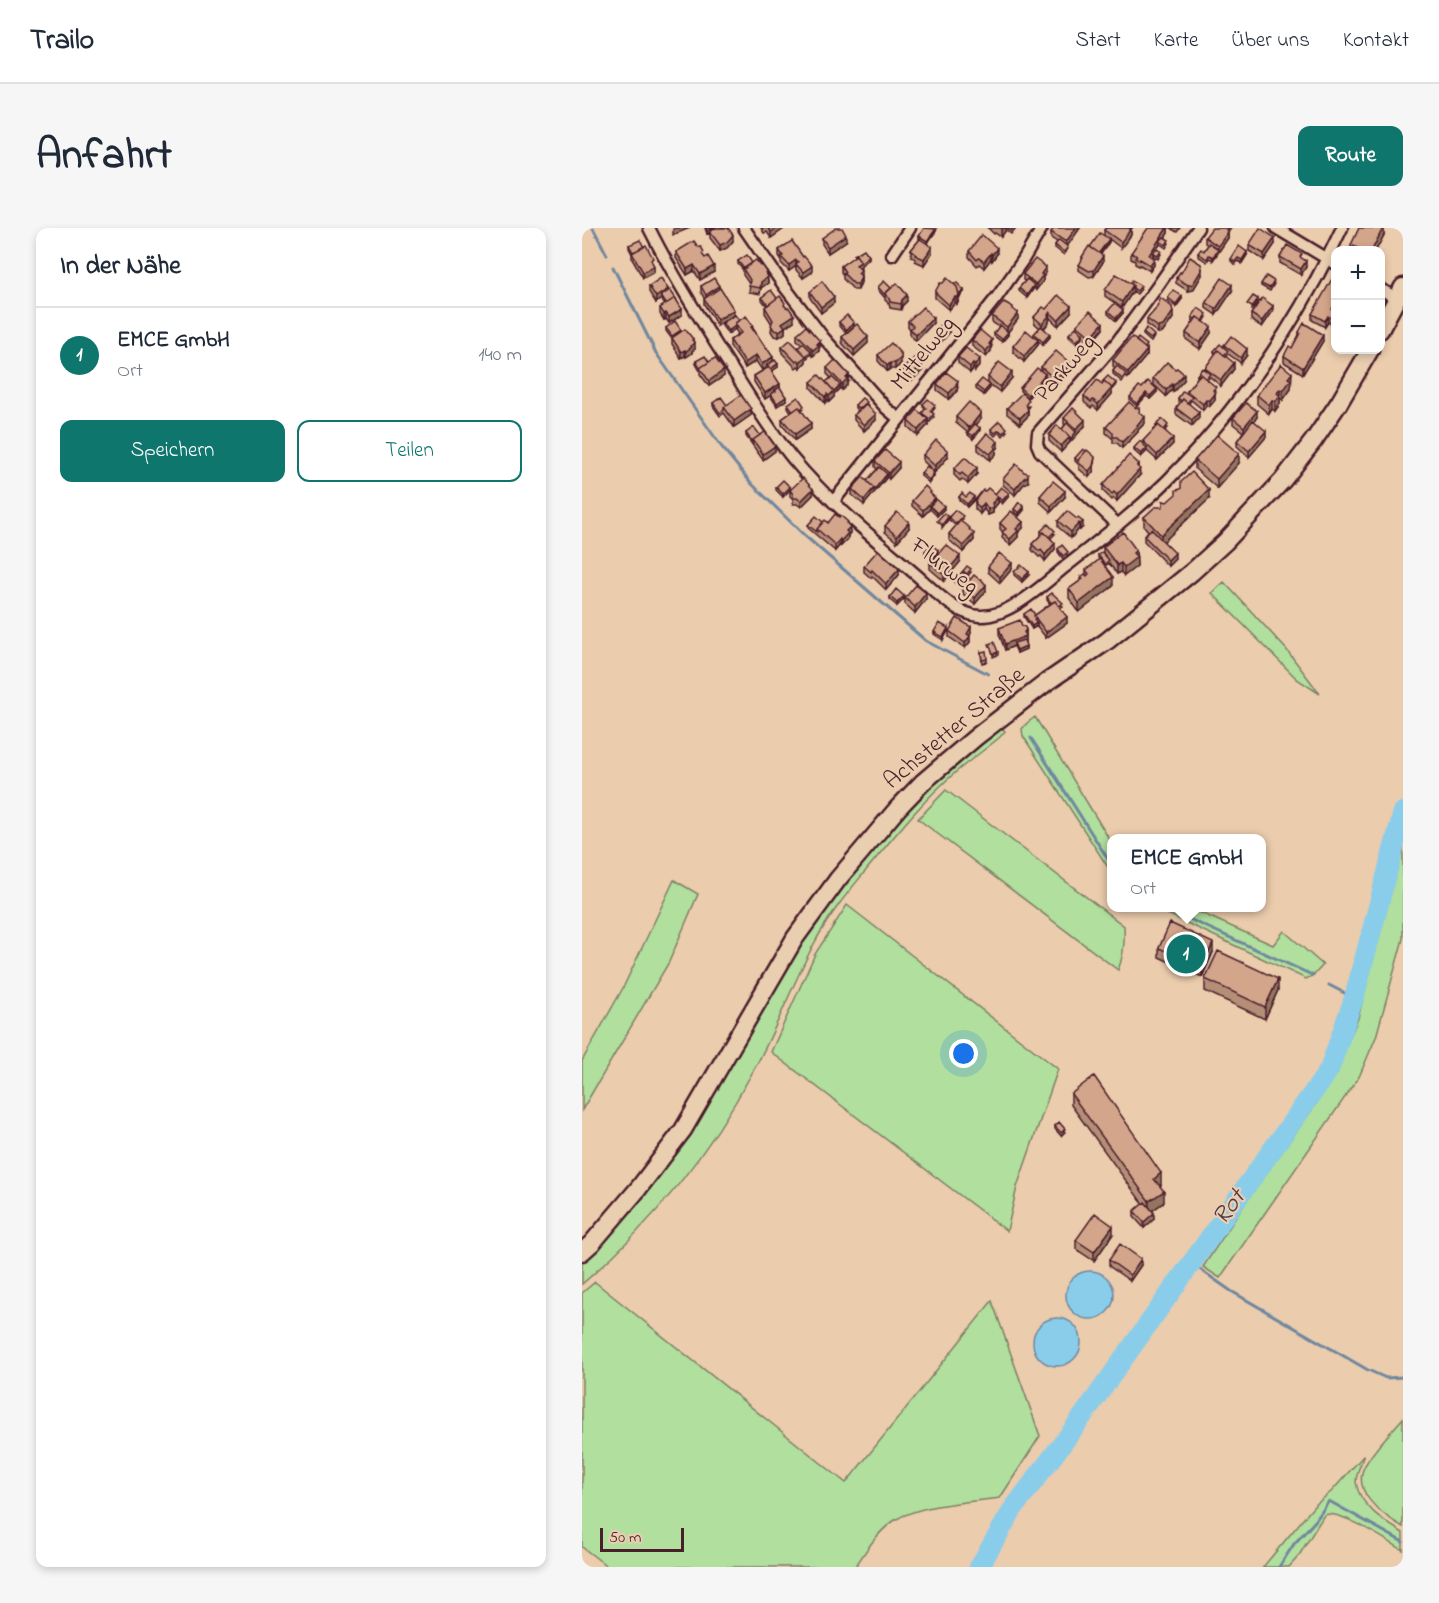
<!DOCTYPE html>
<html lang="de">
<meta charset="utf-8">
<style>
:root{--surface:#fff;--page:#f6f6f7;--text:#1f2937;--muted:#747a83;--line:#e0e1e3;--accent:#0f766e}
body{margin:0;font-family:"Indie Flower",sans-serif;background:var(--page);color:var(--text)}
.controls{position:absolute;right:18px;top:18px;display:grid;overflow:hidden;border-radius:12px;box-shadow:0 3px 9px #0003}
.controls button{width:54px;height:54px;display:grid;place-items:center;padding:0;border:0;border-bottom:2px solid var(--line);background:var(--surface);color:var(--text);font:30px sans-serif}
.scale{position:absolute;left:18px;bottom:15px;width:84px;box-sizing:border-box;padding-left:6px;border:3px solid #4a1f2b;border-top:0;font-size:16px;line-height:21px;white-space:nowrap;color:#4a1f2b;-webkit-text-stroke:4px #e9ceb0;paint-order:stroke}
.you{position:absolute;left:382px;top:826px;width:21px;height:21px;margin:-15px;border:4px solid #fff;border-radius:50%;background:#1a73e8;box-shadow:0 0 0 9px #1a73e833}
.badge{display:grid;place-items:center;width:39px;height:39px;border-radius:50%;background:var(--accent);color:#fff;font-size:20px;font-weight:700}
.pin{position:absolute;translate:-50% -50%;border:3px solid #fff;box-shadow:0 2px 6px #0006}
.popup{position:absolute;left:525px;top:606px;width:159px;height:78px;box-sizing:border-box;display:grid;place-content:center;border-radius:12px;background:var(--surface);filter:drop-shadow(0 2px 4px #0005);font-size:20px;white-space:nowrap;color:var(--muted)}
.popup b{font-size:22px;color:var(--text)}
.popup::after{content:'';position:absolute;left:50%;top:100%;margin-left:-12px;border:12px solid transparent;border-top-color:var(--surface)}
.list{margin:0;padding:0;list-style:none}
h2{display:flex;justify-content:space-between;align-items:center;height:78px;margin:0;padding:0 24px;font-size:26px}
h2 small{font-size:20px;font-weight:400;color:var(--muted)}
.list li{display:grid;grid-template-columns:39px 1fr auto;gap:18px;align-items:center;box-sizing:border-box;height:96px;padding:0 24px;border-top:2px solid var(--line)}
.list b{display:block;font-size:22px;white-space:nowrap}
.list p{margin:0;font-size:20px;white-space:nowrap;color:var(--muted)}
.list em{font-size:20px;font-style:normal;color:var(--muted)}
.actions{display:flex;gap:12px;padding:18px 24px}
.actions a{flex:1;padding:14px 0;border:2px solid var(--accent);border-radius:12px;text-align:center;font-size:21px;color:var(--accent)}
.actions .main{background:var(--accent);color:#fff}
.map{position:relative;flex:none;width:821px;height:1339px;overflow:hidden;border-radius:12px}
header{display:flex;align-items:center;gap:36px;box-sizing:border-box;height:84px;padding:0 30px;background:var(--surface);border-bottom:2px solid var(--line)}
header strong{font-size:28px}
nav{display:flex;gap:33px;margin-inline-start:auto;font-size:21px}
.intro{display:flex;align-items:center;justify-content:space-between;box-sizing:border-box;height:144px;padding:0 36px}
h1{margin:0;font-size:42px}
.button{padding:15px 27px;border-radius:12px;background:var(--accent);color:#fff;font-size:21px;font-weight:700}
main{display:flex;gap:36px;padding:0 36px}
aside{flex:1;background:var(--surface);border-radius:12px;box-shadow:0 3px 9px #0003}
.map>svg:first-child{display:block}
.green{fill:#b0df9e;stroke:#7d7f64;stroke-width:1.5}
.water{fill:#8acdeb;stroke:#70879e;stroke-width:1.5}
.lines{fill:none;stroke-linecap:round;stroke-linejoin:round}
.stream{stroke:#70879e;stroke-width:3}
.river{stroke:#8acdeb;stroke-width:20}
.street-casing{stroke:#4a1f2b;stroke-width:15}
.secondary-casing{stroke:#4a1f2b;stroke-width:21}
.street{stroke:#e9ceb0;stroke-width:10}
.secondary{stroke:#e9ceb0;stroke-width:16}
.wall{fill:#b58e78;stroke:#4a1f2b;stroke-width:1.5}
.shaded-wall{fill:#947461;stroke:#4a1f2b;stroke-width:1.5}
.building{fill:#d3a58b;stroke:#4a1f2b;stroke-width:1.5}
.labels{text-anchor:middle;dominant-baseline:central;stroke-width:4.5;stroke-linejoin:round;paint-order:stroke}
.street-label{font-size:24px;fill:#4a1f2b;stroke:#e9ceb0}
.water-label{font-size:26px;font-style:italic;fill:#543948;stroke:#e9ceb0}
</style>
<header>
<strong>Trailo</strong>
<nav><a>Start</a><a>Karte</a><a>Über uns</a><a>Kontakt</a></nav>
</header>
<div class="intro"><h1>Anfahrt</h1><a class="button">Route</a></div>
<main>
<aside>
<h2>In der Nähe<small></small></h2>
<ul class="list">
<li><span class="badge">1</span><div><b>EMCE GmbH</b><p>Ort</p></div><em>140 m</em></li>
</ul>
<div class="actions"><a class="main">Speichern</a><a>Teilen</a></div>
</aside>
<div class="map">
<svg width="821" height="1339" viewBox="0 0 821 1339">
<rect width="100%" height="100%" fill="#ebccad"/>
<filter id="ink" filterUnits="userSpaceOnUse"><feTurbulence type="fractalNoise" baseFrequency=".0167" numOctaves="2"/><feDisplacementMap in="SourceGraphic" scale="12" xChannelSelector="R" yChannelSelector="G"/><feConvolveMatrix kernelMatrix="1 2 1 2 8 2 1 2 1" color-interpolation-filters="sRGB"/></filter>
<g filter="url(#ink)">
<path class="green" d="M642,354l62,67 34,45 -23,-15 -85,-86z
M453,489l76,125v30l-88,-136 -1,-7 5,-6z
M420,500l3,3 -5,6c-14,12 -29,22 -43,34 -33,28 -61,63 -89,97 -19,23 -39,47 -53,74 -23,42 -39,89 -63,131 -43,80 -101,152 -170,211v-26l15,-14 205,-302 50,-72 61,-67 30,-29 54,-45z
M364,562l178,136c1,16 0,29 -6,44l-200,-151z
M821,618v93l-27,98 -17,40 -139,201 -17,-11 45,-68 68,-95 21,-37 21,-49z
M92,652l24,14 -29,68 -87,148v-49l41,-73z
M265,677l211,164 -41,118 -10,44 -236,-179 44,-98z
M573,680h35l83,37 11,-14 39,34 -9,10 -8,4z
M13,1054l251,201 146,-182 48,135 -40,62c-31,4 -78,6 -105,22 -17,11 -29,31 -40,47h-247l-26,-20v-254z
M821,1190v109c-22,-13 -55,-37 -36,-65 10,-16 24,-30 36,-44z
M782,1227c-3,9 -8,18 -8,27 3,24 29,40 47,51v17c-16,-9 -63,-41 -79,-35l-26,42 -9,10h-26l51,-61 18,-15z"/>
<path class="water" d="M484 1067a24 24 0 1 1 48 0a24 24 0 1 1-48 0Z
M451 1114a24 24 0 1 1 48 0a24 24 0 1 1-48 0Z"/>
<g class="lines">
<path class="stream" d="M11,0l14,27
M31,39l43,86 65,93 31,38 52,51 122,106 62,33
M449,510l80,126
M583,680l147,67
M747,757l25,13
M609,1035l40,28 137,79 18,8 17,-1
M697,1339l15,-23 22,-24 13,-19 74,41"/>
<path class="river" d="M397,1339l34,-58 59,-78 257,-361 25,-72 49,-186"/>
<defs>
<path id="street" d="M67,0c24,48 52,93 81,138 20,31 39,64 63,93 35,42 78,77 120,113 18,15 41,42 66,44 29,2 64,-31 86,-49 35,-27 70,-55 102,-86 73,-73 131,-160 175,-253
M162,0l40,58 39,51 63,71 13,11
M694,0l60,36
M310,27l18,-27
M798,61l17,9
M251,274l164,-205 26,-37 19,-32
M536,297l-78,-74 -3,-7 1,-11 79,-91 40,-55 41,-59"/>
<path id="secondary" d="M798,102l23,-43
M0,1024l10,-9 46,-54 45,-59 112,-192 43,-59 60,-71 25,-26 53,-45 71,-55 60,-41 85,-69 33,-30 58,-62 31,-40 25,-37 31,-53"/>
</defs>
<use href="#street" class="street-casing"/>
<use href="#secondary" class="secondary-casing"/>
<use href="#street" class="street"/>
<use href="#secondary" class="secondary"/>
</g>
<path class="wall" d="M123,0h23l5,13 -6,7 -7,3 -10,-13v-5l-3,1z
M179,0h24l-14,10 -4,-6 -3,1z
M406,0h28l-5,6 -5,-4 -5,7 -6,-4 -1,1z
M498,0l-13,18 1,3 -4,6 -9,-7v-3l2,-3 -6,-4v-6z
M524,0h26l-1,1v6l-10,13 -12,-9v3l-8,12 2,8 -9,14 -5,1 -10,-7v-5l3,-4v-4l8,-10 14,-11v-6z
M586,0v5l-3,5 4,5 -3,5 -6,-4 -3,5 4,5 -3,5 -5,-3 -1,1 2,8 -4,6 -10,-6 -1,1 -4,-2v-3l-4,-2v-6z
M588,0h10l-3,4z
M802,0v7l-8,15h-25v-5z
M354,3l-9,12 5,10 -8,12 -9,-4v-2l-4,-3v-6l9,-11h-1v-3z
M646,5v5l-15,22 -4,-2 -2,4 -9,-6v-3l6,-2 4,-6 -3,-2v-6z
M240,10l24,3 -18,12 -6,-9z
M210,13l20,31 -9,6 -7,-8v-4l-7,5 -8,-8v-4l-2,-3v-6z
M693,16l-11,16 -15,-9v-6z
M47,17l24,19 1,8 -11,6 -11,-19v-5l-3,-6z
M387,23l28,3 -5,7 -1,-2 -7,9 -5,-4 -2,2 -8,-9z
M94,24l28,5 10,15 -14,8 -6,-9 -7,4 -11,-17z
M272,27l15,4 -8,6 -1,3 1,2v12l-3,8h-4l-11,-11v-4l-2,-3v-6l13,-9z
M665,27l-5,8 -4,-2 -3,4 -4,-4v-2z
M698,29l22,2 4,8 -5,8 -21,-12z
M156,33l14,2 15,12 1,8 -7,5 -1,6 -11,-2 1,-7 -7,-10v-5l-5,-6z
M464,45l-3,4v4l-7,9 -2,-2 -7,10 -8,-7v-3l6,-7 -2,-1v-6z
M599,45l21,2 -9,15 -5,1 -12,-8v-5z
M753,50v39l-4,7 -3,-2 -3,5 -13,-7v-6z
M548,55l11,6 -4,5 -4,-3 -11,17 -17,-12v-6z
M679,56h13l-4,7 -9,-5z
M67,58l19,6 9,9 5,14 -13,8 -3,-4 -2,1 -4,-6v-6l5,-3 -4,-6 -5,4 -7,-11z
M119,58l18,3 15,26 5,5 14,8 25,39 -7,4 15,29 -9,6 -6,-9v-2l-6,4 -11,-17v-6l13,-8 -5,2 -6,-9 -11,7 -15,-22v-6l8,-6 -3,-5 -7,5 -6,-8v-3l10,-6 -15,9 -13,-22v-6l-3,-6z
M296,59l13,2 16,12 -5,5 -1,4 -11,-2 -1,-4 -4,-4v-4l-1,1 -6,-7z
M650,63l-16,24 -10,-7v-6z
M228,64l24,11 -13,10 -11,-15z
M353,64h29l-5,6v3l-2,3 -2,-1 -6,7 -14,-12z
M180,69l15,1 8,8 9,15 -9,6v6l-6,4 -5,-1 -3,-5 1,-7 -7,-11v-6l2,-1 -5,-6z
M586,70l14,1 -6,8 -8,-6z
M431,81l5,10 -10,13v3l-6,7 -8,-6v-3l5,-6 -7,-5v-6z
M464,81l25,3 -13,14 -8,-8 -1,4 -5,7 6,8 -7,8 -5,-4v4l-14,17 -11,-10v-6l21,-9v-3l6,-6 -6,-5v-6z
M526,83l15,2 -7,8 -8,-7z
M691,83l-11,16 -11,-7v-6z
M610,89h15l-3,5 7,11 -11,16 -14,-10v-6l8,-12 -2,-1z
M591,90l-10,14 -5,1 -11,-8v-6z
M326,93l25,2 -17,18 -6,-6v-6l-2,-2z
M257,94l15,4 14,17 -14,13 -12,-13v-6l4,-4 -7,-8z
M495,97l26,4 -12,14 -8,-6 -6,7 -8,-7v-3l8,-6z
M84,100l15,3 12,10 2,8 -3,2v2l-6,4 -1,-1 -4,2 -9,-14v-5l-6,-8z
M353,103l14,2 -7,8 -7,-7z
M717,104l24,9 -20,33 -19,-12v-6l8,-8 7,-12z
M561,105l11,4 -3,5 -8,-7z
M215,106l23,13 -1,1v3l-6,5 -2,-2 -5,5v3l-6,6 -2,-2 -2,2 -14,-15v-6l16,1 4,-4 -5,-4z
M390,112l20,6 -1,1v4l-5,6 -14,-11z
M642,117l23,10 -6,8 -13,-9 -2,2 8,13 -13,17 -11,-9 -3,3 9,12 -1,2v6l-5,6h-4l-3,4 -12,-10 -2,4 10,14 -7,8 -16,-12v-6l4,-5 -2,-2v-3l9,-4v-3l10,-13v-3l8,-5v-2l10,-13 -1,-4 10,-3z
M565,120v7l-19,23 -2,-1 -4,5 -9,-8v-3l2,-3 -2,-2v-6z
M296,127l23,9 -6,5h-5l-3,2 -9,-10z
M376,129l22,8 -5,6 -2,-2 -3,4 -12,-10z
M114,133l13,1 15,14 -15,10 -9,-12v-3l-4,-7z
M459,139l29,2 -14,17 -11,-9 -17,21 -8,-7v-3l21,-18z
M245,140l22,13 -2,1v3l-5,5 -2,-2 -6,6v3l-5,5 -2,-2 -2,3 -14,-15v-6h15l5,-4 -4,-4z
M322,140l18,3 -11,10 -7,-7z
M406,149l24,1 -12,14 -12,-9z
M571,150l31,2 -11,12 -1,-2 -6,6 -13,-12z
M710,154l-1,1v6l-8,11 -3,-2v6l-5,7 -3,-2 -3,5 -12,-10v-9z
M355,156l21,3 -1,4 -8,8 -12,-9z
M520,156l14,2 -4,4v4l-14,16 -5,-4 -2,2 -7,-6v-6z
M394,158l14,2 -6,7 -8,-6z
M560,160l15,4 -7,7 -4,-3 -9,10 -7,-6v-3z
M131,175l38,12 -17,12 -10,-14 -4,3 -7,-10z
M206,176l16,5 -2,2 9,18 -16,11 -13,-15v-6l9,-7 -3,-5z
M285,176l9,16 -12,11 -10,-11v-5l4,-4 -3,-3v-3z
M341,176l12,4 -3,4 2,5 -4,5 -2,-1v4l-10,11 -10,-9v-6l14,-7 3,-5 -2,-2z
M447,178l-1,2v8l-8,8 -13,-10v-6z
M557,184l6,11 -7,7v2l-16,16 -5,-5h-4v-4l-7,-6v-6z
M374,189l25,2 -5,6 4,6 -7,8 -5,-4v-2l-12,-10z
M675,189l-3,4 12,16 -17,20 -12,-11v-5l6,-9 -10,-8v-6z
M482,190l21,8 -24,26 -12,-11v-6l13,-6 3,-4 -1,-1z
M574,197l12,3 -3,3 8,13 -16,16 -10,-9 -6,6 -7,-6v-3l9,-4v-3l13,-13z
M409,201l16,2 -4,5 -4,-4 -4,4 -4,-4z
M164,205l14,2 15,16 -12,9 -17,-24z
M396,216l20,4 -2,2v4l-6,6 -12,-10z
M341,227l25,2 -13,15 -12,-11z
M493,230l20,5 -2,9 -4,5 -10,-8v-4l-4,-4z
M613,232l44,3 -22,25 -22,-19z
M293,233l24,7 -10,11 -2,-2 -23,28 -12,-10v-6l15,-8 10,-12 -2,-2z
M372,241l23,5 -9,10 -6,-5 -2,2 -6,-6z
M339,245l13,3 -5,7 -8,-7z
M558,247l-23,26 -3,-3 -2,2 -9,-9v-6z
M421,251l25,3 -4,2 -9,11 -12,-10z
M194,259h14l-7,10 -7,-7z
M208,262l23,5 -12,12 -4,-3h-4v-5l-3,-3z
M403,263l10,3 14,2 -7,8 -4,-4v3l-5,6v4l-5,2 -4,-6 -4,5 -5,-5v-9z
M349,267l4,6 9,8 -7,7 -7,-7 -7,7 -11,-10v-5z
M458,268l25,1 -14,15 -11,-10z
M377,269h7l8,3 -7,7 -8,-7z
M627,271l-46,43 12,17 -7,7 -24,-25v-5l4,-5 -4,-5v-9l19,-10v-6l4,1z
M432,281l10,1 -5,6 -5,-4z
M367,289l14,2 -2,3 9,8 4,10 -11,12 -14,-12v-6l7,-8 -7,-6z
M495,291l6,8 -3,3 -1,-1 -8,9 -13,-11v-6z
M241,294l25,2 2,9 -2,2v4l-7,7 -1,-1 -5,6 -27,-23v-3z
M418,295l23,5 -5,5v4l-8,8 -8,-7 1,-6 -3,-3z
M303,298l24,2 -12,14 -12,-10z
M459,303l14,3 -4,4 4,11 -10,12 -4,-5 -2,1 -7,-7v-6l9,-9z
M521,319l33,3 1,16 -13,10 -3,-4 -4,2 -8,-11 -4,3 8,20 -34,26 -10,-14v-9l12,-9v-3l5,-2v-5l13,-10 -1,-2v-3l5,-2z
M476,321l10,6 -5,4 -5,-7z
M343,323l13,2 -6,8 -7,-7z
M378,334l-16,19 -14,-12v-6z
M282,338l35,9 -13,15 -14,-14 -1,2 -7,-6z
M406,339l24,2 -12,14 -12,-11z
M381,343l8,1 -4,5 3,4 16,10 -11,13 -12,-10v-5v1l-8,-7v-3l8,-7z
M432,344l15,3 -7,7 -8,-7z
M308,369l14,2 -7,7 -7,-6z
M465,369l16,9 -3,2 7,15 -21,15 -9,-12 -5,3 -8,-12v-3l11,1 15,-11 -3,-4z
M323,370l21,1 -11,14 -10,-9z
M440,398l4,4v12l-1,1 1,6 -9,4 -3,-7 -9,4 -6,-16v-6z
M366,403l-5,9 -9,-6v-2z
M367,403l22,2 -2,3 1,6 -5,6 -16,-11z
M399,424l6,7v3l-5,1z
M577,720l54,4 -11,25 -43,-20z
M623,751l73,11 -13,29 -60,-28z
M489,866l90,91 -1,1 4,16 -12,9 2,8 -10,9 -10,-11v-6l9,-7 -72,-99z
M473,898l10,6 -4,4 -6,-7z
M531,1006l-19,27 -18,-12v-9z
M527,1032l32,5 -11,16 -21,-15z"/>
<path class="shaded-wall" d="M94,0h14l-17,7v-6z
M132,0h2v2l-9,4v-3z
M195,0h8l-14,10v-6z
M421,0h3v2l-5,7v-6z
M494,0h4l-14,20v-6z
M546,0h4l-1,1v6l-10,13v-6z
M585,0h1v5l-6,9 -2,-1v3l-6,10 -1,-1v3l-4,5v-6z
M645,0h4l-3,5v5l-15,22v-3l5,-8v-3z
M801,0h1v7l-8,15h-4z
M354,1v2l-9,13v-3z
M151,7v6l-6,7 -7,3v-6z
M264,7v6l-18,12v-6z
M693,10v6l-11,16v-6z
M527,11v3l-11,16v-3z
M350,19v6l-8,12v-6z
M415,20v6l-5,7v-6z
M665,24v3l-5,8v-3z
M409,25v6l-7,9v-6z
M287,28v3l-8,6v3l-5,2v-5z
M521,28v6l-9,14v-6z
M572,31v6l-4,6v-6z
M214,32v6l-7,5v-6z
M724,33v6l-5,8v-6z
M112,37v6l-7,4v-6z
M72,38v6l-11,6v-6z
M132,38v6l-14,8v-6z
M230,38v6l-9,6v-6z
M464,39v6l-3,4v4l-7,9v-6l5,-10z
M620,41v6l-9,15 -5,1v-6z
M185,44l1,11 -7,5 -1,6 1,-12z
M279,48v6l-3,8v-6z
M452,57v3l-7,10v-3z
M551,57v6l-11,17v-6z
M650,57v6l-16,24v-6z
M137,58v6l-13,8v-5z
M86,61v6l-7,1v3l-5,4v-6z
M382,62v2l-5,6v3l-2,3v-6z
M325,67v6l-5,5 -1,4 1,-10z
M600,68v3l-6,8v-3z
M252,69v6l-13,10v-6z
M373,69v6l-6,7v-5z
M676,71v3l-6,8v-3z
M489,78v6l-13,14v-6z
M691,78v5l-11,16v-6z
M100,81v6l-13,8v-6z
M152,82v5l-17,11v-6z
M541,82v3l-7,8v-3z
M753,83v6l-4,7v-6z
M468,84l-1,10 -7,8v-6z
M591,84v6l-10,14 -5,1v-6z
M84,85v6l-2,1v-6z
M436,85v6l-10,13v3l-6,7v-3l5,-6v-6z
M212,87v6l-12,8v-6z
M746,88v6l-3,5v-6z
M351,90v5l-17,18v-6z
M272,95v3l-8,7v-3z
M521,95v6l-12,14v-6z
M153,98v3l-7,5v-3z
M203,99v6l-6,4v-6z
M629,99v6l-11,16v-6z
M367,102v3l-7,8v-3z
M468,106v3l-7,8v-3z
M501,106v3l-6,7v-3z
M741,107v6l-20,33v-6z
M286,109v6l-14,13v-6z
M111,111v5l2,-1v6l-3,2v2l-6,4v-6l5,-5 1,-6z
M410,112l-1,11 -5,6v-6l3,-7z
M456,112v5l-14,17v-6z
M238,113v6l-1,1v3l-6,5v-6z
M665,121v6l-6,8v-5z
M103,122v6l-4,2v-6z
M565,122v5l-19,23v-5z
M229,123v3l-5,5v3l-6,6v-6z
M319,126v10l-6,5v-6z
M174,127v6l-11,7v-5z
M191,129v6l-6,2v3l-5,2v-6z
M398,131v6l-5,6v-6z
M308,135v6l-3,2v-5z
M391,135v6l-3,4v-6z
M488,135v6l-14,17v-6z
M652,135v6l-13,17v-6z
M196,136v3l-9,6v-3z
M340,137v6l-11,10v-6z
M142,142v6l-15,10v-5z
M430,144v6l-12,14v-5z
M710,145l-1,16 -8,11v-9l5,-13z
M463,146v3l-17,21v-3z
M602,146v6l-11,12v-6z
M267,147l-2,10 -5,5v-6l4,-6z
M376,153l-1,10 -8,8v-6z
M534,155v3l-4,4v4l-14,16v-6z
M198,156v6h-5v3l-10,6v-6z
M590,156v6l-6,6v-6z
M258,157v3l-6,6v3l-5,5v-6z
M408,157v3l-6,7v-3z
M575,161v3l-7,7v-3z
M698,161v15l-5,7v-9l2,-9z
M564,165v3l-9,10v-2z
M245,166v6l-2,3v-6z
M633,166v6l-5,6v-6z
M204,169v3l-9,6v-3z
M624,172v6l-3,4v-6z
M690,172v9l-3,5v-9z
M169,181v6l-17,12v-6z
M446,182v6l-8,8v-6z
M675,183v6l-13,16v-6z
M617,184v6l-7,8v-6z
M399,185v6l-12,15v-6z
M294,186v6l-12,11v-6z
M563,189v6l-7,7v2l-16,16v-6z
M346,191v6l-10,11v-6z
M503,192v6l-24,26v-6l9,-9 6,-5v-3z
M229,195v6l-16,11v-6z
M398,200v3l-7,8v-3z
M684,203v6l-17,20v-6z
M591,210v6l-16,16v-5z
M416,214v6l-2,2v4l-6,6v-6l4,-8z
M193,218v5l-12,9v-6z
M565,220v3l-6,6v-3z
M366,223v6l-13,15v-6z
M657,226v9l-22,25v-9z
M513,229l-2,15 -4,5v-6z
M317,234v6l-10,11v-6z
M557,236l1,11 -23,26v-6z
M395,240v6l-9,10v-6z
M352,245v3l-5,7v-3z
M305,246v3l-23,28v-5z
M446,248v6l-4,2 -9,11v-6l9,-11z
M208,259v3l-7,7v-3z
M231,261v6l-12,12v-6z
M627,262v9l-48,45v-9z
M483,263v6l-14,15v-6z
M427,265v3l-7,8v-3z
M392,269v3l-7,7v-3z
M416,269v6l-5,6v4l-5,2v-6z
M353,270v6l-5,2v3l-7,7v-6z
M402,275v6l-4,5v-6z
M362,278v3l-7,7v-3z
M442,279v3l-5,6v-3z
M366,289v3l-6,8v-3z
M327,294v6l-12,14v-6z
M441,294v6l-5,5v4l-8,8v-6l6,-10z
M501,294v5l-3,3v-6z
M497,295v6l-8,9v-6z
M268,299v6l-2,2v4l-7,7v-5l5,-10z
M392,306v6l-11,12v-6z
M258,311v6l-5,6v-6z
M473,315v6l-10,12v-6z
M356,322v3l-6,8v-3z
M554,322l1,16 -13,10v-9l9,-14z
M593,325v6l-7,7v-6z
M378,328v6l-16,19v-6z
M430,335v6l-12,14v-6z
M539,335v9l-4,2v-9z
M317,341v6l-13,15v-6z
M447,344v3l-7,7v-3z
M531,349v9l-34,26v-9z
M404,357v6l-11,13v-6z
M344,365v6l-11,14v-6z
M322,368v3l-7,7v-3z
M485,389v6l-21,15v-6z
M455,395v3l-5,3v-3z
M389,399v6l-4,7v-6z
M366,400v3l-5,9v-3z
M444,402v12l-11,4 -1,-3v3l-9,4v-6l19,-12z
M388,408v6l-5,6v-5z
M444,418v3l-9,4v-3z
M416,424v3l-5,2v-3z
M631,715v9l-11,25v-9z
M696,751v11l-13,29v-12z
M579,945v12l-7,5v-11z
M582,963v11l-15,11v-12z
M572,985v6l-10,9v-6z
M531,998v8l-19,27v-9z
M559,1031v6l-11,16v-6z"/>
<path class="building" d="M124,0h8l-7,3z
M134,0h12l5,7 -6,7 -7,3 -10,-13z
M186,0h9l-6,4z
M254,0h6l4,7 -18,12 -6,-9z
M342,0l12,1 -9,12 -8,-5z
M425,0h6l-2,3z
M472,0h22l-10,14 -15,-10z
M524,0h23l2,1 -10,13 -17,-12z
M566,0h19l-18,27 5,4 -4,6 -10,-6 -1,1 -4,-2 2,-2 -6,-3z
M630,0h15l-1,2 2,2 -10,14 -13,-9z
M678,0l15,10 -11,16 -15,-9z
M777,0h24l-11,22h-10l-11,-5z
M518,5l9,6 -10,14 -9,-6z
M400,7l15,13 -5,7 -1,-2 -7,9 -5,-4 -2,2 -8,-9z
M582,9l5,3 -3,5 -6,-4z
M338,11l12,8 -8,12 -9,-4 1,-1 -5,-4z
M58,12l4,7 -11,5 -4,-7z
M477,12l9,7 -4,5 -9,-7z
M112,13l4,6h3l3,5 -2,2 3,4 3,-2 6,10 -14,8 -6,-9 -7,4 -11,-17z
M210,13l11,16 1,-1 8,10 -9,6 -7,-8 2,-2 -2,-2 -7,5 -8,-8 2,-1 -4,-6z
M627,15l9,6 -5,8 -4,-2 -2,4 -9,-6 3,-4 3,2z
M64,17l7,13 -2,2 3,6 -11,6 -11,-19z
M705,17l15,9 -2,3 6,4 -5,8 -21,-12z
M507,18l14,10 -9,14 -5,1 -10,-6 4,-7 -1,-1z
M657,18l8,6 -5,8 -4,-2 -3,4 -4,-3z
M574,20l5,3 -3,5 -5,-3z
M282,21l5,7 -8,6 -5,-7 -1,1 -1,-1z
M165,27l5,8 -8,6 -6,-8z
M274,27l5,7 -5,3 5,5 -3,3 3,3 -3,8h-4l-11,-11 2,-1 -4,-6z
M608,29l11,7 1,5 -9,15 -5,1 -12,-7 4,-6 1,1z
M453,31l11,8 -5,7 2,1 -7,9 -13,-10z
M174,32l5,6 1,-1 5,7 -1,1 2,4 -7,5 -1,6 -11,-2 1,-6 -7,-11z
M534,46l17,11 -11,17 -17,-12z
M684,48l8,5 -4,7 -9,-4z
M79,50l7,11 -12,8 -7,-11z
M132,50l5,8 -13,9 -5,-9z
M365,50l10,9 2,8 -2,3 -2,-1 -6,8 -14,-13 5,-9h3z
M640,50l10,7 -16,24 -10,-7z
M753,50v26l-3,5 3,2 -4,7 -3,-2 -3,5 -13,-7 20,-35 2,1z
M445,51l7,6 -7,10 -8,-7z
M550,52l9,6 -4,5 -4,-3v-3l-3,-2z
M240,53l12,16 -13,10 -11,-15z
M302,53l7,7 -7,6 -6,-7z
M315,55l10,12 -5,5 -1,4 -11,-2 -1,-4 -4,-4z
M372,55h3l7,7 -5,5 -2,-8 -3,-3z
M138,60l14,22 -17,10 -13,-21z
M88,62l7,10 -2,-2 -9,6 -5,-8z
M189,62l6,8 -9,7 -6,-8z
M591,62l9,6 -6,8 -8,-6z
M476,67l13,11 -13,14 -8,-8 -2,3 1,1 -7,8 -8,-7 9,-10 3,2z
M198,68l5,7 -1,2 2,2 3,1 5,7 -12,8 3,4 -6,4 -5,-1 -3,-5 2,-5 -8,-13z
M671,68l5,3 -6,8 -5,-3z
M93,70l7,11 -13,8 -3,-4 -2,1 -4,-6z
M579,70l11,9 1,5 -10,14 -5,1 -11,-8 8,-9z
M680,70l11,8 -11,15 -11,-7z
M422,74l9,5v2l5,4 -11,14 -15,-11z
M533,75l8,7 -7,8 -8,-7z
M341,79l10,11 -17,17 -6,-6 3,-3 -5,-5z
M616,80l9,6 -4,7 -6,-4 -2,2 -3,-2z
M508,83l13,12 -12,14 -14,-12z
M153,87l4,5 -4,3v3l-7,5 -6,-8z
M265,87l7,8 -8,7 -7,-8z
M164,88l7,10 -2,1 15,21v-1l7,10 -11,7 -6,-9 -11,8 -15,-23 11,-7 -6,-10z
M615,89l14,10 -11,16 -14,-10z
M93,93l6,9 -9,6 -6,-8z
M722,95l19,12 -20,33 -19,-12 5,-10 3,2 8,-15 -1,-1z
M275,96l11,13 -14,13 -12,-13z
M360,96l7,6 -7,8 -7,-7z
M418,97l8,7 -6,7 -8,-6z
M224,98l14,15 -3,3 2,1 -6,5 -16,-16z
M459,98l9,8 -7,8 -9,-8z
M494,99l7,7 -6,7 -8,-7z
M564,100l8,7 -3,4 -8,-6z
M103,101l8,10 -1,1 3,3 -4,3 1,1 -6,4 -1,-1 -4,2 -9,-14z
M398,102l12,10 -3,4 2,1 -5,6 -14,-11z
M444,102l12,10 -14,16 -11,-10z
M649,108l16,13 -6,9 -17,-13z
M550,109l15,13 -19,23 -15,-13z
M556,110l9,7 -2,3 -9,-7z
M208,112l16,16 -6,6 -2,-2 -2,2 -14,-15z
M221,115l8,8 -7,7 2,-2 -8,-8z
M309,115l10,11v4l-6,5h-5l-3,3 -9,-11z
M638,116l8,7 -4,4 -6,-5 -2,3 -2,-2z
M384,120l14,11 -5,6 -2,-2 -3,4 -12,-10z
M636,122l16,13 -13,17 -16,-12z
M474,123l14,12 -14,17 -15,-13z
M123,128l4,6 -9,6 -4,-7z
M333,129l7,8 -11,10 -7,-7z
M133,130l9,12 -15,11 -9,-13z
M193,132l3,4 -8,5 -3,-4z
M253,132l14,15 -3,3 1,1 -5,5 -15,-16z
M417,134l13,10 -12,15 -12,-10z
M585,134l8,7 2,-1 7,6 -11,12 -1,-2 -6,6 -13,-12z
M699,136l11,9 -4,5 3,2 -8,11 -3,-2 -3,4 3,3 -5,6 -3,-2 -3,5 -12,-10z
M535,138l9,8 -4,5 -9,-8z
M187,139l11,17 -15,9 -11,-17z
M455,140l8,6 -17,21 -8,-7z
M620,140l8,6 -4,5 -6,-5 -1,2 -2,-1z
M364,144l12,9 -2,3 1,1 -8,8 -12,-9z
M618,146l16,13 -3,3 2,4 -5,6h-4l-3,4 -16,-13z
M237,147l15,16 -5,5 -2,-2 -2,3 -14,-15z
M526,148l8,7 -4,5 -8,-7 -2,1z
M250,149l8,8 -6,6 -8,-9z
M400,151l8,6 -6,7 -8,-6z
M515,152l5,4 2,-3 8,7 -14,16 -5,-4 -2,2 -7,-6z
M566,153l9,8 -7,7 -4,-3 -9,11 -7,-7 9,-11 3,2z
M198,159l6,10 -9,6 -6,-9 5,-3 -1,-1z
M601,163l9,6 -5,6 -4,-4 -2,2 -3,-3z
M440,165l7,7 -3,4 2,6 -8,8 -13,-10z
M159,167l10,14 -17,12 -10,-14z
M139,169l6,8 -3,2v3l-4,3 -7,-10z
M216,169l6,9 -3,3 -2,-2 -6,4 -5,-7z
M280,170l5,4 -8,7 -4,-4z
M346,171l7,6 -5,6 4,3 -4,5 -8,-6 4,-5 -3,-4z
M601,171l16,13 -7,8 -16,-12z
M387,174l12,11 -12,15 -13,-11z
M547,174l7,6h4l-1,4 6,5 -8,8 1,1 -16,16 -5,-5h-4v-4l-7,-6z
M664,175l11,8 -13,16 -11,-9z
M284,176l10,10 -12,11 -10,-10z
M217,179l12,16 -16,11 -13,-15z
M491,180l12,12 -9,9 -12,-11z
M335,182l11,9 -10,11 -10,-9z
M580,191l6,6 -4,5 -6,-5 -1,2 -1,-2z
M671,192l13,11 -17,20 -12,-10z
M417,193l8,7 -4,5 -4,-3 -4,3 -4,-4z
M485,195l9,9 -6,8v-3l-8,-8z
M393,196l5,4 -7,8 -5,-4z
M475,197l13,12 -9,9 -12,-11z
M576,197l15,13 -16,17 -14,-14z
M172,199l6,8 -7,5v3l-7,-10z
M183,204l10,14 -12,8 -10,-14z
M405,205l11,9 -4,4 2,2 -6,6 -12,-10z
M635,207l22,19 -22,25 -22,-19z
M354,212l12,11 -13,15 -12,-11z
M558,213l7,7 -6,6 -7,-6z
M501,221l3,2 -7,8v3l-4,-4z
M303,222l14,12 -10,11 -14,-12z
M505,222l8,7 -2,9 -4,5 -10,-8v-4z
M547,227l10,9 -2,2 3,3 -23,26 -3,-3 -2,2 -9,-9z
M383,229l12,11 -9,10 -6,-5 -2,2 -6,-6z
M434,236l8,8 4,1v3l-4,2 -9,11 -12,-10z
M345,238l7,7 -5,7 -8,-7z
M297,239l8,7 -13,16v-2l-7,-7z
M610,244l17,18 -48,45 -17,-18 11,-10h7l1,-1v-5l4,1 9,-8v-4l5,-1v-7z
M281,249l11,11 -10,12 -12,-11z
M221,250l10,11 -12,12 -4,-3h-4v-4l-3,-4z
M201,252l7,7 -7,7 -7,-7z
M471,253l12,10 -14,15 -11,-10z
M343,258l6,6 -1,1 5,5 -12,12 -11,-9z
M419,259l8,6 -7,8 -7,-7z
M406,260l10,9 -6,6 1,4 -5,2 -4,-6 -4,5 -5,-5 1,-1 -1,-2 8,-10 2,1z
M380,265l4,4 4,-4 4,4 -7,7 -8,-7z
M354,271l8,7 -7,7 -7,-7z
M437,274l5,5 -5,6 -5,-4z
M373,282l8,6 -7,8 -7,-7z
M429,283l12,11 -7,7 2,2 -8,8 -8,-7 4,-3 -6,-6z
M485,283l10,8 1,-1 5,4 -3,2 -1,-1 -8,9 -13,-11z
M315,284l12,10 -12,14 -12,-10z
M362,285l4,4 -6,8 -5,-4z
M253,286l4,3 1,-2 8,7 -1,1 3,4 -4,4 2,2 -7,8 -1,-2 -5,6 -18,-16 8,-9 3,3z
M234,288l7,6 -6,7v3l-9,-7z
M378,293l10,7 -1,1 5,5 -11,12 -14,-12z
M466,296l7,7 -6,6 -5,-5 -1,1 -2,-2z
M569,301l24,24 -7,7 -24,-24z
M462,304l11,11 -10,12 -4,-5 -2,1 -7,-7z
M541,304l13,18 -3,3 4,4 -13,10 -3,-4 -4,2 -14,-18z
M349,316l7,6 -6,8 -7,-7z
M364,317l14,11 -16,19 -14,-12z
M480,317l6,7 -5,4 -5,-7z
M296,322l21,19 -13,15 -14,-14 -1,2 -7,-6z
M520,324l7,8 -4,4 -7,-9z
M417,325l13,10 -12,14 -12,-10z
M518,331l13,18 -34,26 -10,-14 14,-10 -2,-2 4,-3 2,2 2,-2 -3,-4z
M439,337l8,7 -7,7 -8,-7z
M385,338l4,3 -4,5 -4,-3z
M380,344l8,7 -7,8 -8,-7z
M392,347l5,4h2l5,6 -11,13 -12,-10z
M334,357l10,8 -11,14 -10,-9z
M314,361l8,7 -7,7 -7,-6z
M470,365l11,10 -4,3 -4,-5 -4,2 -4,-6z
M473,373l12,16 -21,15 -12,-16z
M449,381l4,6 -1,1 2,2 -2,1 3,4 -5,3 -8,-12z
M375,390l14,9 -4,7 3,2 -5,7 -16,-12z
M438,392l2,6 3,1 1,3 -2,2 2,4 -21,8 -6,-16z
M357,395l9,5 -5,9 -9,-5z
M442,412l2,6 -9,4 -3,-7z
M412,414l4,10 -5,2 -4,-10z
M404,423l1,8 -5,1 -1,-8z
M588,695l43,20 -11,25 -43,-20z
M636,723l60,28 -13,28 -60,-28z
M512,848l67,97 -7,6 10,12 -15,10 -78,-107z
M477,894l6,7 -4,4 -6,-7z
M563,974l9,11 -10,9 -10,-11z
M513,985l18,13 -19,26 -18,-12z
M538,1016l21,15 -11,16 -21,-15z"/>
</g>
<g class="labels">
<g class="street-label">
<text transform="translate(342 126) rotate(-51)">Mittelweg</text>
<text transform="translate(484 141) rotate(-49)">Parkweg</text>
<text transform="translate(362 339) rotate(37)">Flurweg</text>
<text transform="translate(373 501) rotate(-40)">Achstetter Straße</text>
</g>
<g class="water-label">
<text transform="translate(648 980) rotate(-54)">Rot</text>
</g>
</g>
</svg>
<div class="controls">
<button>+</button>
<button>−</button>
</div>
<div class="scale">50 m</div>
<div class="you"></div>
<div class="pin badge" style="left:604px;top:726px">1</div>
<div class="popup"><b>EMCE GmbH</b>Ort</div>
</div>
</main>
